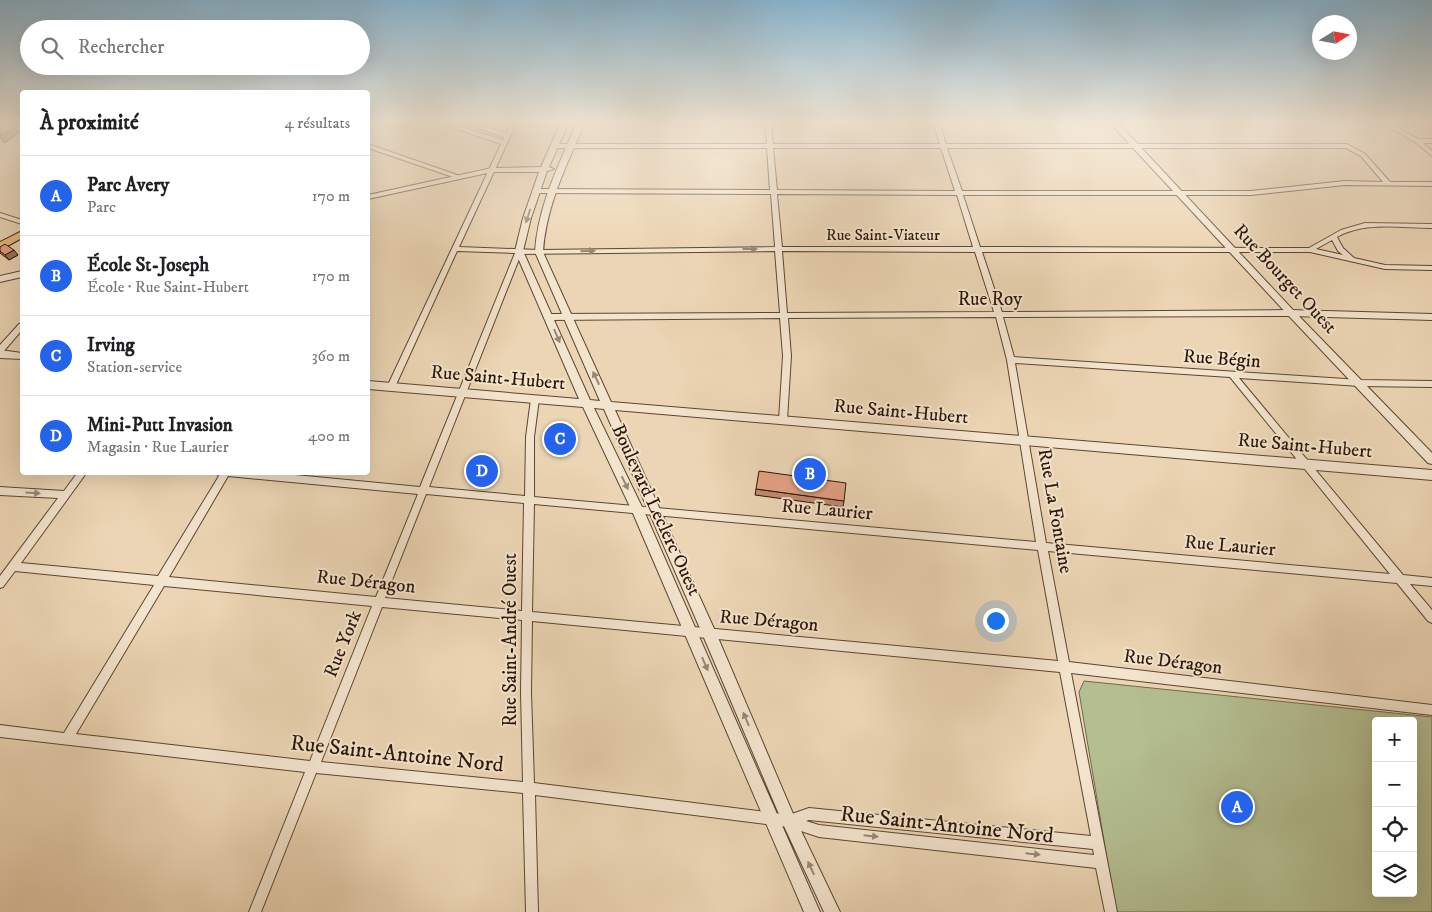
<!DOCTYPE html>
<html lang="fr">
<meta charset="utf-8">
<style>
:root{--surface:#fff;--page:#f2f2f2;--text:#202124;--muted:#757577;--line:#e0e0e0;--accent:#2563eb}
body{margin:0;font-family:"IM FELL DW Pica",serif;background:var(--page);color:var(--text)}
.controls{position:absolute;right:15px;bottom:15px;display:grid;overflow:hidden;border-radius:5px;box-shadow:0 5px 20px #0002}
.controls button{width:45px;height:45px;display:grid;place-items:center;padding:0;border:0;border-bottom:1px solid var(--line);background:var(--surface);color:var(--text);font:25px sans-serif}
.compass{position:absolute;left:1312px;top:15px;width:45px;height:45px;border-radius:50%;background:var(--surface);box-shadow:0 5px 20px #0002;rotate:79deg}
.you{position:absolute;left:995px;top:620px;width:18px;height:18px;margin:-12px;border:4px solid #fff;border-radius:50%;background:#1a73e8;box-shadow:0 0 0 8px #1a73e833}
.badge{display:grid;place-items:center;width:32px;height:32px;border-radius:50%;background:var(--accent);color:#fff;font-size:16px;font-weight:700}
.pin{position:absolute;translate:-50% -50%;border:2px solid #fff;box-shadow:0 1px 5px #0006}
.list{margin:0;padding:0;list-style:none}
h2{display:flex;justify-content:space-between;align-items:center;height:65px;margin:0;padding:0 20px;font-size:21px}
h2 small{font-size:16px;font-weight:400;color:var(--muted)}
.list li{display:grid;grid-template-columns:32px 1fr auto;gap:15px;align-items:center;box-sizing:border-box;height:80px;padding:0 20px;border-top:1px solid var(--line)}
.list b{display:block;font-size:19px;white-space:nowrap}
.list p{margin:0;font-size:16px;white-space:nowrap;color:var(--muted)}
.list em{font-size:16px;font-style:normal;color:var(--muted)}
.icon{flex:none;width:28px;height:28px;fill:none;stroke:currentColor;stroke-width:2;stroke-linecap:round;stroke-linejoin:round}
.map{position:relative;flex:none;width:1432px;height:912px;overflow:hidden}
.search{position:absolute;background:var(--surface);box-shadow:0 5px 20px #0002;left:20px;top:20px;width:350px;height:55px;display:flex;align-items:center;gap:12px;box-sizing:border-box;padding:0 18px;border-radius:28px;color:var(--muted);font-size:19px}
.panel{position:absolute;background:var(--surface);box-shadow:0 5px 20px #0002;left:20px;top:90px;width:350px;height:385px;border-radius:5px}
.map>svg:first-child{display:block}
.green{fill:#b3be91;stroke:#706a4c;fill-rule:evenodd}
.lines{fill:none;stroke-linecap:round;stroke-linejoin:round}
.minor-casing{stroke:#5c4632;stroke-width:2}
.tertiary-casing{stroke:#5c4632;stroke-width:2}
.primary-casing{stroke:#2c1607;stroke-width:2}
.minor{fill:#f3e4ce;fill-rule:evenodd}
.tertiary{fill:#f3e4ce;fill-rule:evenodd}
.primary{fill:#e6ba7a;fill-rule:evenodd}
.wall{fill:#c28a71;stroke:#2c1607}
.shaded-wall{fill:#9e705c;stroke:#2c1607}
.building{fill:#e2a083;stroke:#2c1607}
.oneway{fill:#998774}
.labels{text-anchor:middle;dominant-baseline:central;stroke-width:4;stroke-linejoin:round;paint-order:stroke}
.far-street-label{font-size:16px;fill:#2c1607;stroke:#f3e4ce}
.street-label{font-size:19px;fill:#2c1607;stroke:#f3e4ce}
.near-street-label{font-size:22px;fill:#2c1607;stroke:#f3e4ce}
</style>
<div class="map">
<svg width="1432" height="912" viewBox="0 0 1432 912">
<rect width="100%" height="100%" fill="#ecd5b4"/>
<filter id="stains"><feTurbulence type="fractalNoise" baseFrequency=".004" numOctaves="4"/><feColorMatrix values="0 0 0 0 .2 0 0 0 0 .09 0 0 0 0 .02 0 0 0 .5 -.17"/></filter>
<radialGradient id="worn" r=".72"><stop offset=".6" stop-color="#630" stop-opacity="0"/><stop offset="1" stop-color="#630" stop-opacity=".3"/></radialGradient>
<path class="green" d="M1084,681l348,36v195h-316l-37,-220zM1376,721h37v172h-37z"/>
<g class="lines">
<defs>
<path id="minor" d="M8,122h8l6,3v4z
M436,122h10l57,18 1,-3 -43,-15h10l35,11 5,-11h6l-58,125 80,3 236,-3 -4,-53 -235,-1 -3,-2 3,-2 234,1 -3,-42h-213l-3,-2 3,-2h213l-2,-22h6l2,22h167l-7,-22h6l7,22h401l18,10 25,28h42v4l-87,-1 -94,10h-288l17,52 329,1 32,-18 24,-7 67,1v4c-31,0 -67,-7 -95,9l6,11 11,10 31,7 47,1v4l-47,-1 -75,-17h-328l20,60 289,-2 141,4v6l-141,-4 -288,1 11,40 346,23 72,1v6l-72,-1 -121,-8 164,197 29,3v8l-22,-2 22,26v13l-4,-2 -31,-38 -349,-32 21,111 363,43v10l-361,-42 46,239h-12l-9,-44 -277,-31 -30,-10 -254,-32 3,117h-12l-3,-119 -207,-20 -55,139h-12l56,-140 -305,-35v-12l64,8 90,-148 -139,-14 -12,16 -3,1v-12l58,-78 -58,-3v-8l64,4 14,-19h9l-66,91 137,13 61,-100 -4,-4h49l156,15 95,-234 -58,-2 -62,136 -1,2h-6l-1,-2 114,-243zM773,148h168l14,43 -178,-1zM947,148h399l15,8 22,26 -38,-1 -94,10h-289zM777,194l180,1 16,52h-191zM1332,240l6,11 5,4 -27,-6zM775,251l5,62 -231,1 -4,3 4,3 231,-2 3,38 -4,64 4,3 4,-3 4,-64 -3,-38 208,-1 11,43 29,182 -502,-45v-60l5,-38 -4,-3 -4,3 -5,38 -1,59 -96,-9 92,-233zM782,251l193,1 19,60 -207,1zM1015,363l215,14 160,197 -344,-31zM228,476l190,18 -42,103 -207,-20zM426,494l98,9 -2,108 -137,-13zM534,504l504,46 20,111 -526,-49zM164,586l208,20 -62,155 -234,-27zM382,607l140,13 -1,72 2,90 -202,-20zM532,621l528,51 31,164 -282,-28 -20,7 -255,-32 -3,-91zM809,820l284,29 1,6 -275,-30 -13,-4z
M1379,122h8l31,17h14v4h-9l9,8v5l-17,-14z
M368,144l92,32 1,1 -5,1 -88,-30z
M0,213l22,7v4l-22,-7z
M19,324h3v6l-19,22 -3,1v-8z"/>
<path id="tertiary" d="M561,122h8l-20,45 5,2 -7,2 -16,47 -8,33 67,149 10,1 -65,-149c3,-47 24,-87 42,-130h8c-18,43 -39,83 -42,130l68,150 821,68v10l-817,-70 101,223 78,183 46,96h-16l-40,-86 -82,-193 -98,-224 -10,-1 50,103 176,401h-16l-172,-401 -49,-104 -215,-18v-8l211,18 -64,-148 8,-33 16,-46h-47l-124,27v-4l124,-27 49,-1z
M1109,122h8l177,189 138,142v11l-4,-1 -140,-148z
M22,271v6l-22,5v-6z
M0,350l22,3v6l-22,-1z"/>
<path id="primary" d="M22,231v7l-22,12v-8z"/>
</defs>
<use href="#minor" class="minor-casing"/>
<use href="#tertiary" class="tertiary-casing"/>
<use href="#primary" class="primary-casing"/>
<use href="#minor" class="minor"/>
<use href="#tertiary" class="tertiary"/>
<use href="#primary" class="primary"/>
</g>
<path class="wall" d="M0,247l18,8 -9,5 -9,-7z
M756,489l88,12 -1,6 -88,-12z"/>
<path class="shaded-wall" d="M14,127l5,6 -15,10 -4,-6v-1z
M14,250l4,5 -9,5 -4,-5z"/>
<path class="building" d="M0,122h3l11,5 -14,9z
M5,244l9,6 -9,5 -5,-4v-4z
M759,471l87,12 -2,18 -88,-12z"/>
<defs><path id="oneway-solid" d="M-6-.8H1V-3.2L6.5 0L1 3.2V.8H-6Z" transform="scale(1.25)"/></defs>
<g class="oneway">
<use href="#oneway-solid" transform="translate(528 216) rotate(108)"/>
<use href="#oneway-solid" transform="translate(750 249)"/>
<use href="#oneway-solid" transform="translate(588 251) rotate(-1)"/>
<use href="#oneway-solid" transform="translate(557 336) rotate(67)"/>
<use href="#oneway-solid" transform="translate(596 378) rotate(-115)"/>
<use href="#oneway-solid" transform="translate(625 483) rotate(64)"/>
<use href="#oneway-solid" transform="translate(33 493) rotate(4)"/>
<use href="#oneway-solid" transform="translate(705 664) rotate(67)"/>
<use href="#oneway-solid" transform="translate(746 719) rotate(-113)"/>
<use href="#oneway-solid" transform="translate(871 836) rotate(6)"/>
<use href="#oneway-solid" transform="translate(1033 854) rotate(6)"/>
<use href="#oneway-solid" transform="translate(811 868) rotate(-115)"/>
</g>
<linearGradient id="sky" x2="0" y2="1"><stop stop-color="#88b6d2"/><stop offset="0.49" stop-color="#f6ecdd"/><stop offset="1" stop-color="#f6ecdd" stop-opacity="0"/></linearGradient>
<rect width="1432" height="250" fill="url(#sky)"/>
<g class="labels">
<g class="far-street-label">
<text x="883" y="235">Rue Saint-Viateur</text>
</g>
<g class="street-label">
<text transform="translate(1285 279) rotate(47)">Rue Bourget Ouest</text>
<text x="990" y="299">Rue Roy</text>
<text transform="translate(1222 359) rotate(4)">Rue Bégin</text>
<text transform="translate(498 378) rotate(5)">Rue Saint-Hubert</text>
<text transform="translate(901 412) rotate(5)">Rue Saint-Hubert</text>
<text transform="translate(1305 446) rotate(5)">Rue Saint-Hubert</text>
<text transform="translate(656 510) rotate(65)">Boulevard Leclerc Ouest</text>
<text transform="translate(827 510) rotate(5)">Rue Laurier</text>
<text transform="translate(1055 511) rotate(80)">Rue La Fontaine</text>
<text transform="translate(1230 546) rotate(5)">Rue Laurier</text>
<text transform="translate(366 582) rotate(6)">Rue Déragon</text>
<text transform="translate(769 621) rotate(5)">Rue Déragon</text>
<text transform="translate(510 640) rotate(-90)">Rue Saint-André Ouest</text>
<text transform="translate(343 644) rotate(-68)">Rue York</text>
<text transform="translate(1173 662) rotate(7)">Rue Déragon</text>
</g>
<g class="near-street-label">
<text transform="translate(397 754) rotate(6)">Rue Saint-Antoine Nord</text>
<text transform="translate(947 825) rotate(6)">Rue Saint-Antoine Nord</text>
</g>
</g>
<rect width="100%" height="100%" filter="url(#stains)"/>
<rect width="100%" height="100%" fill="url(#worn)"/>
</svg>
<div class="controls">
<button>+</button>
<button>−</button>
<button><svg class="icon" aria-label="locate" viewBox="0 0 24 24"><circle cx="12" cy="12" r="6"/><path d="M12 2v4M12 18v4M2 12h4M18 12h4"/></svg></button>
<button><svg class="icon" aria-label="layers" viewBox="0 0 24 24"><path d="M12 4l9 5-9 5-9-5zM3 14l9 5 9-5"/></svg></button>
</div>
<svg class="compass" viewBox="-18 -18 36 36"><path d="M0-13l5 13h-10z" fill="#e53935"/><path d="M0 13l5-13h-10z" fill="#757577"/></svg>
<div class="you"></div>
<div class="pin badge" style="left:1237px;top:807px">A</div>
<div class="pin badge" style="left:810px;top:474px">B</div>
<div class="pin badge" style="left:560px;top:439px">C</div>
<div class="pin badge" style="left:482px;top:471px">D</div>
<div class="search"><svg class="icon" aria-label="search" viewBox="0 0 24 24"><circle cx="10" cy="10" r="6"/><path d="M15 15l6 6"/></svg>Rechercher</div>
<section class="panel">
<h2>À proximité<small>4 résultats</small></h2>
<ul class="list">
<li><span class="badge">A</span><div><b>Parc Avery</b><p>Parc</p></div><em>170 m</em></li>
<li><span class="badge">B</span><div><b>École St-Joseph</b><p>École · Rue Saint-Hubert</p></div><em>170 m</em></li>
<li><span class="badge">C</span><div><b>Irving</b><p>Station-service</p></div><em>360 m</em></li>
<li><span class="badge">D</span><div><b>Mini-Putt Invasion</b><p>Magasin · Rue Laurier</p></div><em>400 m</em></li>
</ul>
</section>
</div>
